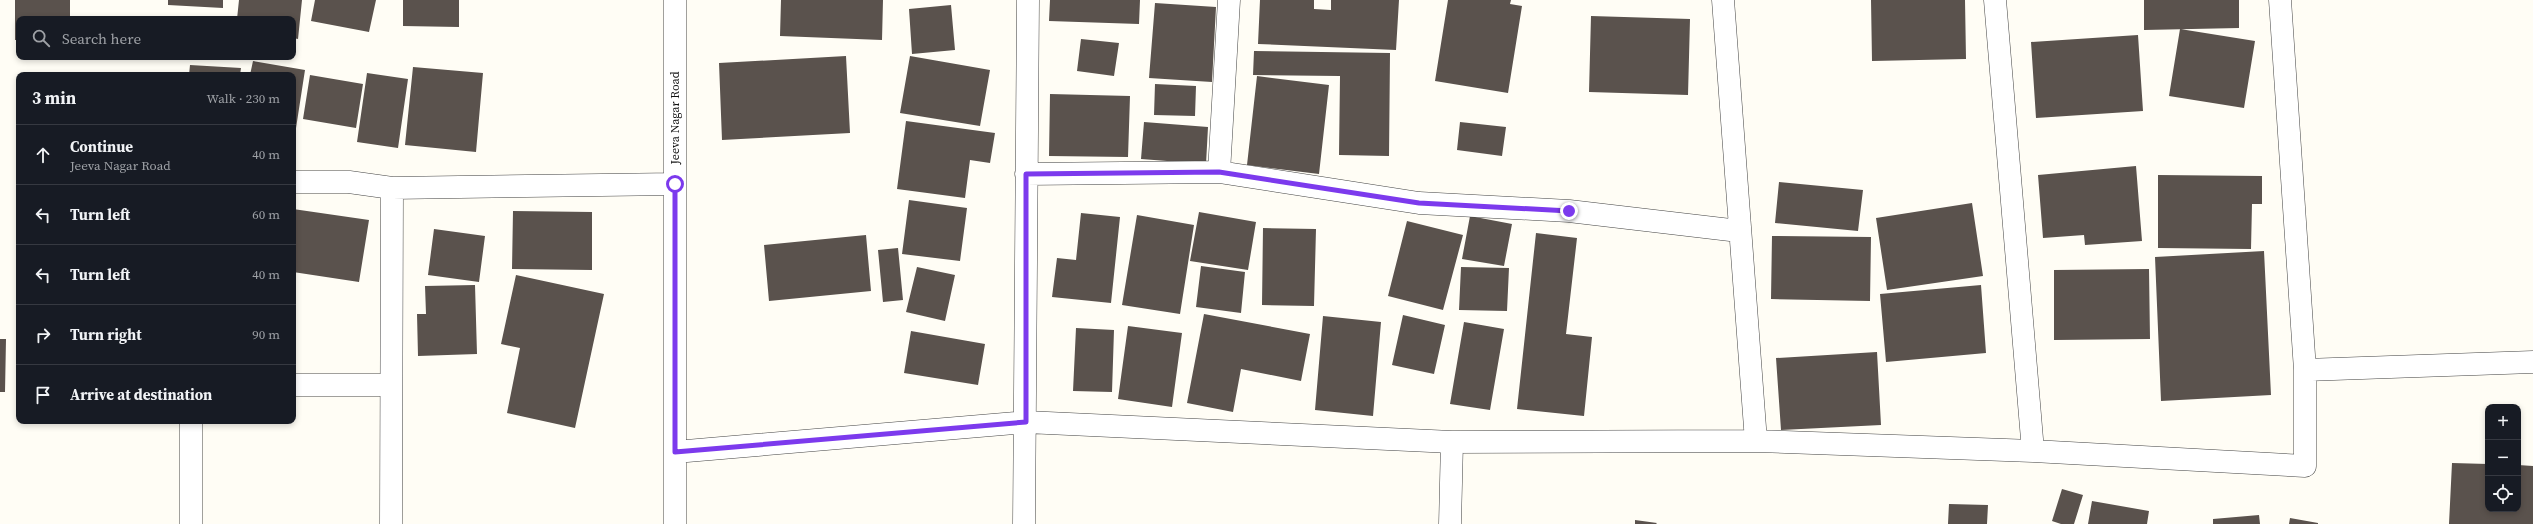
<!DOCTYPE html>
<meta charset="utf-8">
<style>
:root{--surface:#171b24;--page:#20242c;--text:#f1f3f6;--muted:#9ea1a6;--line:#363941}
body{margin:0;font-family:"Source Serif 4",serif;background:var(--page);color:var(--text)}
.controls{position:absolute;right:12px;bottom:12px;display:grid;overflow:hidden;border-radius:8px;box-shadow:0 2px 6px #0003}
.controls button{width:36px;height:36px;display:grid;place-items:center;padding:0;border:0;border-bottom:1px solid var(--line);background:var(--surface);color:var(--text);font:20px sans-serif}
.stop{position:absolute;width:12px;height:12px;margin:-9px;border:3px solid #7c3aed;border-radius:50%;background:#fff}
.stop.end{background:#7c3aed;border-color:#fff;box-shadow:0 1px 4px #0008}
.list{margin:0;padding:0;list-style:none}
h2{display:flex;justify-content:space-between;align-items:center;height:52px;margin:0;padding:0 16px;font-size:17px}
h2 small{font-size:13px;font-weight:400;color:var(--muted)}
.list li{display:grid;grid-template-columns:26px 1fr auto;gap:12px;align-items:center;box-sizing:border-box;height:60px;padding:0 16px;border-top:1px solid var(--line)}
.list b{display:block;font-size:15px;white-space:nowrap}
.list p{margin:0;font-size:13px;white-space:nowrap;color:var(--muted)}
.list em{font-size:13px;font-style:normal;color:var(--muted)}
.icon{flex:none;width:22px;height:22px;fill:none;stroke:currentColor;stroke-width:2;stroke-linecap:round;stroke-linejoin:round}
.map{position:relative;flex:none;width:2533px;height:524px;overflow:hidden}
.search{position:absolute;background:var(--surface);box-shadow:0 2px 6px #0003;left:16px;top:16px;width:280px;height:44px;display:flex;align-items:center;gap:10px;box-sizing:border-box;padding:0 14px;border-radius:8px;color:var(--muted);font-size:15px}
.panel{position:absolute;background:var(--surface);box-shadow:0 2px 6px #0003;left:16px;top:72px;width:280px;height:352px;border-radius:8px}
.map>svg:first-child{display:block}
.building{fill:#5a524d}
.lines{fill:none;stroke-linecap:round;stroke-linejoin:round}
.minor-casing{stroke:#444;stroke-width:23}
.minor{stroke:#fff;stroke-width:22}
.route{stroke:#7c3aed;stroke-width:5}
.labels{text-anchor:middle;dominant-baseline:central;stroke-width:4;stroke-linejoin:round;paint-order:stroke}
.street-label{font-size:12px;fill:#111;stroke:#fff}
</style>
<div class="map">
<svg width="2533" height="524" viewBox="0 0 2533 524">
<rect width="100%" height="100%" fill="#fffdf5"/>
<path class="building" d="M15,0h55v19h-51v21h-4z
M168,0h55v8l-55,-3z
M239,0h63l-4,39 -5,-1v-19h-56z
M315,0h61l-7,32 -58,-11z
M403,0h56v27l-56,-1z
M781,0h102l-1,40 -102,-4z
M1050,0h90l-1,24 -90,-3z
M1260,0h54v9l17,1v-10h68l-3,50 -138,-6z
M1448,0h63l-1,4 12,2 -14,87 -73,-12z
M1871,0h94l1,59 -94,2z
M2144,0h95v28l-95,2z
M1155,3l61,4 -4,75 -63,-4z
M951,5l4,45 -43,4 -3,-45z
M1591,16l99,3 -2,76 -99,-3z
M2180,29l75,12 -11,67 -75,-12z
M2138,35l5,76 -107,7 -5,-76z
M1081,39l38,4 -5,33 -37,-5z
M1254,51l136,2 -1,103 -50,-1 1,-79 -87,-1z
M846,56l4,77 -128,7 -3,-77z
M910,56l80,14 -10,56 -80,-13z
M253,61l52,9 -11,71 -1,-66h-43z
M190,65l51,3 -1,7h-51z
M413,67l70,6 -7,79 -71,-7z
M367,73l41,6 -10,69 -41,-6z
M310,75l53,9 -7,44 -53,-9z
M1257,76l72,9 -10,89 -72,-9z
M1155,84l41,2 -1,30 -41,-1z
M1050,94l80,2 -2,61 -79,-1z
M906,121l89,12 -5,30 -20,-3 -5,38 -68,-9z
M1144,122l64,5 -2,37 -65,-5z
M1460,122l46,5 -4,29 -45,-6z
M2136,166l6,75 -57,4 -1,-10 -41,3 -5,-63z
M2158,175l104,1v28h-10l-1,45 -93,-1z
M1779,182l84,8 -5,41 -83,-8z
M909,200l58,8 -7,53 -58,-7z
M1972,203l11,73 -96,14 -11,-72z
M293,209l76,11 -10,62 -66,-10z
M513,211l79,1v58l-80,-1z
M1199,212l57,10 -8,48 -58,-9z
M1081,213l39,4 -9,86 -59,-6 5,-39 19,2z
M1137,215l57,10 -14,89 -58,-9z
M1470,216l42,8 -8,42 -42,-7z
M1407,221l56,14 -20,75 -55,-14z
M1263,228l53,1 -2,77 -52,-1z
M434,229l51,7 -6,46 -51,-7z
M1536,233l41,5 -11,96 26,3 -8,79 -67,-7z
M866,235l5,56 -102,10 -5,-56z
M1772,236l99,1 -1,64 -99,-2z
M898,248l5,52 -20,2 -5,-52z
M2264,251l7,144 -110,6 -6,-144z
M1201,266l44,6 -4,41 -45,-6z
M917,267l38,8 -10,46 -39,-9z
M1461,267l48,1 -2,43 -48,-1z
M2149,269l1,70 -96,1v-70z
M516,275l88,19 -29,134 -68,-15 13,-65 -19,-4z
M475,285l2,69 -59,2 -1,-42h9l-1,-28z
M1981,285l5,68 -100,9 -6,-68z
M1204,314l106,20 -9,47 -60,-12 -8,43 -46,-9z
M1403,315l42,10 -11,49 -42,-9z
M1323,316l58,6 -8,94 -58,-6z
M1464,322l40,7 -14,81 -40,-6z
M1128,326l54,7 -10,74 -54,-8z
M1076,328l38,2 -2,62 -39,-1z
M911,331l74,13 -7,41 -74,-12z
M0,339h6l-1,53h-5z
M1877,352l4,73 -100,5 -5,-72z
M2452,463l36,1v45h30v-44l15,1v58h-84z
M2062,489l21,6 -9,29h-13l-9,-3z
M2092,501l57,10 -2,13h-59z
M1949,504l39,1 -1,19h-39z
M2259,515l1,9h-47v-5z
M2290,518l28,5v1h-29z
M1635,520l22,3 -1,1h-21z"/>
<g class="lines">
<defs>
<path id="minor" d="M1723,0l33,441
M1995,0l38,451
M2280,0l25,370
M1219,172l10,-172
M1026,174l193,-2 200,31 150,8 170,20
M293,182h56l43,6
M293,385h98
M675,452l351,-30 426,20 304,-1 277,10 272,15v-96l228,-8
M191,524v-103
M391,524l1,-336 283,-4
M675,524v-524
M1024,524l4,-524
M1450,524l2,-82"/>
</defs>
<use href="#minor" class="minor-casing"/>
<use href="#minor" class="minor"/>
</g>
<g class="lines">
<path class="route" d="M675,184v268l351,-30v-248l193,-2 200,31 150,8"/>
</g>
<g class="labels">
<g class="street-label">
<text transform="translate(675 118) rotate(-90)">Jeeva Nagar Road</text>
</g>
</g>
</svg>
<div class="controls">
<button>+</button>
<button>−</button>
<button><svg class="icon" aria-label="locate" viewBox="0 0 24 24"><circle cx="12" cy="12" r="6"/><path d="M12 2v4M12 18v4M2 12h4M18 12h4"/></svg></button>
</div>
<div class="stop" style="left:675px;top:184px"></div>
<div class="stop end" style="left:1569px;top:211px"></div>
<div class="search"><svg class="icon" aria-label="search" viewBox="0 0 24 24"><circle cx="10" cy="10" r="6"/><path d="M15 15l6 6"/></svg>Search here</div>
<section class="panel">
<h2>3 min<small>Walk · 230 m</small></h2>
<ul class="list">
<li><svg class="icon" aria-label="ahead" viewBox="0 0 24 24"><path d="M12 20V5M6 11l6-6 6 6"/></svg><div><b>Continue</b><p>Jeeva Nagar Road</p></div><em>40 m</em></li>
<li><svg class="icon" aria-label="left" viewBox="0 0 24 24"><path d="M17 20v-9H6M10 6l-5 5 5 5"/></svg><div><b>Turn left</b></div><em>60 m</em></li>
<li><svg class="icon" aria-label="left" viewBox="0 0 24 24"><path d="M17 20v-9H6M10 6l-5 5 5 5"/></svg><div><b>Turn left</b></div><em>40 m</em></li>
<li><svg class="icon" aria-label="right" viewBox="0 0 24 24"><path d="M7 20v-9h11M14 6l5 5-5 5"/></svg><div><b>Turn right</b></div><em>90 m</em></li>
<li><svg class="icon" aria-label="arrive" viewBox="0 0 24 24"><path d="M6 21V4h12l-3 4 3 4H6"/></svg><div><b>Arrive at destination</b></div></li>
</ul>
</section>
</div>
